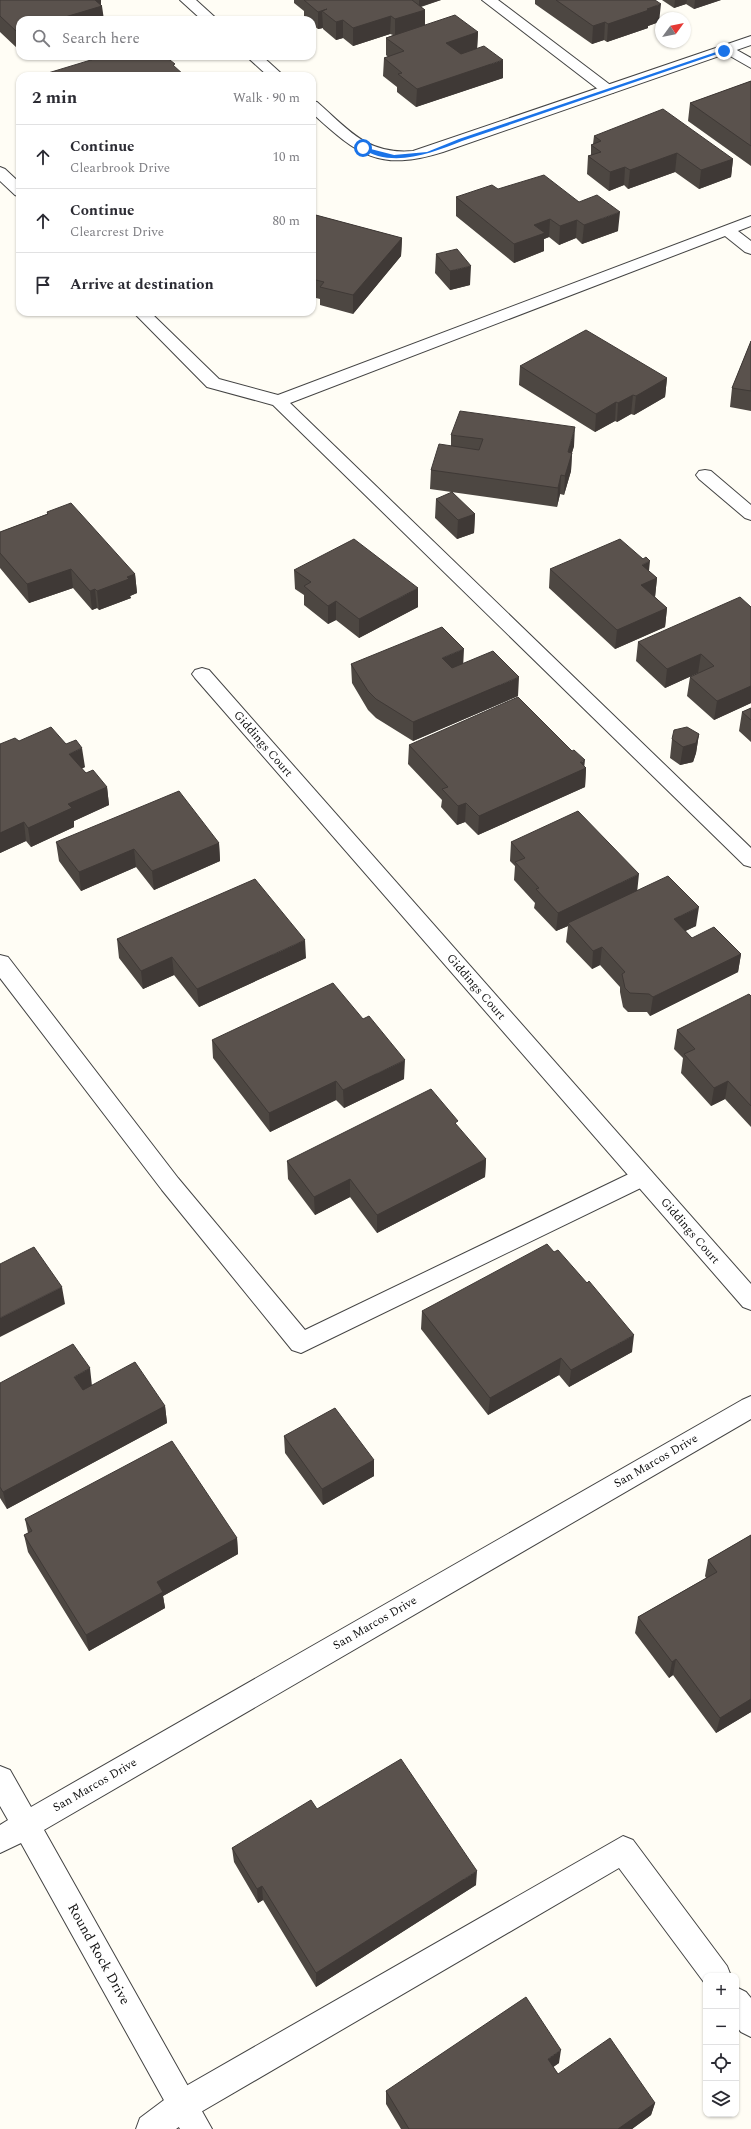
<!DOCTYPE html>
<meta charset="utf-8">
<style>
:root{--surface:#fff;--page:#f7f7f7;--text:#2b2b33;--muted:#7c7c81;--line:#e1e1e2}
body{margin:0;font-family:Spectral,serif;background:var(--page);color:var(--text)}
.controls{position:absolute;right:12px;bottom:12px;display:grid;overflow:hidden;border-radius:8px;box-shadow:0 1px 3px #0004}
.controls button{width:36px;height:36px;display:grid;place-items:center;padding:0;border:0;border-bottom:1px solid var(--line);background:var(--surface);color:var(--text);font:20px sans-serif}
.compass{position:absolute;left:655px;top:12px;width:36px;height:36px;border-radius:50%;background:var(--surface);box-shadow:0 1px 3px #0004;rotate:57deg}
.stop{position:absolute;width:12px;height:12px;margin:-9px;border:3px solid #1a73e8;border-radius:50%;background:#fff}
.stop.end{background:#1a73e8;border-color:#fff;box-shadow:0 1px 4px #0008}
.list{margin:0;padding:0;list-style:none}
h2{display:flex;justify-content:space-between;align-items:center;height:52px;margin:0;padding:0 16px;font-size:17px}
h2 small{font-size:13px;font-weight:400;color:var(--muted)}
.list li{display:grid;grid-template-columns:26px 1fr auto;gap:12px;align-items:center;box-sizing:border-box;height:64px;padding:0 16px;border-top:1px solid var(--line)}
.list b{display:block;font-size:15px;white-space:nowrap}
.list p{margin:0;font-size:13px;white-space:nowrap;color:var(--muted)}
.list em{font-size:13px;font-style:normal;color:var(--muted)}
.icon{flex:none;width:22px;height:22px;fill:none;stroke:currentColor;stroke-width:2;stroke-linecap:round;stroke-linejoin:round}
.map{position:relative;flex:none;width:751px;height:2129px;overflow:hidden}
.search{position:absolute;background:var(--surface);box-shadow:0 1px 3px #0004;left:16px;top:16px;width:300px;height:44px;display:flex;align-items:center;gap:10px;box-sizing:border-box;padding:0 14px;border-radius:12px;color:var(--muted);font-size:15px}
.panel{position:absolute;background:var(--surface);box-shadow:0 1px 3px #0004;left:16px;top:72px;width:300px;height:244px;border-radius:12px}
.map>svg:first-child{display:block}
.lines{fill:none;stroke-linecap:round;stroke-linejoin:round}
.service-casing{stroke:#444;stroke-width:2}
.minor-casing{stroke:#444;stroke-width:2}
.service{fill:#fff;fill-rule:evenodd}
.minor{fill:#fff;fill-rule:evenodd}
.wall{fill:#4d4742}
.shaded-wall{fill:#3f3936}
.building{fill:#5a524d;stroke:#3f3936}
.route{fill:#1a73e8}
.labels{text-anchor:middle;dominant-baseline:central;stroke-width:4;stroke-linejoin:round;paint-order:stroke}
.street-label{font-size:12px;fill:#111;stroke:#fff}
.near-street-label{font-size:14px;fill:#111;stroke:#fff}
</style>
<div class="map">
<svg width="751" height="2129" viewBox="0 0 751 2129">
<rect width="100%" height="100%" fill="#fffdf5"/>
<g class="lines">
<defs>
<path id="service" d="M482,0h16l115,87 2,3 -2,3h-10z
M728,45l23,13v10l-28,-16 -2,-3 2,-3z
M0,167l5,2 15,14v14l-5,-2 -15,-14z
M751,216v10l-13,5 13,10v13l-6,-2 -20,-16 -435,167 461,445v19l-7,-2 -471,-460 -66,-18 -74,-75h17l69,67 59,16z
M0,955l8,2 170,221 127,152 330,-159 8,-3 8,3 3,6 -3,6 -350,170 -9,-3 -130,-160 -162,-212z
M623,1836l10,4 94,126 4,10h-25v9l-87,-117 -425,248 -18,13h-40l4,-11 32,-24z
M736,1987l10,5 5,6v39l-10,-5 -5,-6z"/>
<path id="minor" d="M180,0h16l22,20h-16z
M751,36v9l-308,107c-64,20 -85,3 -131,-39v-12l5,1c32,28 50,53 96,49z
M246,56h16l22,20h-16z
M705,470l6,1 40,34v15l-6,-2 -46,-39 -3,-4 3,-4z
M202,668l7,2 542,614v26l-8,-3 -548,-629 -3,-4 3,-4z
M751,1396v23l-707,411 168,299h-32l-159,-286 -21,10v-28l8,-5 -8,-14v-40l10,4 21,37 711,-407z"/>
</defs>
<use href="#service" class="service-casing"/>
<use href="#minor" class="minor-casing"/>
<use href="#service" class="service"/>
<use href="#minor" class="minor"/>
</g>
<path class="wall" d="M0,0h101v5l-81,15v29h-2l-18,-17z
M294,0h147l-20,7 4,3v15l53,7 -1,17 26,29 -87,29 -19,-15v-5l-14,-11 1,-18 4,-1 -2,-2v-17l7,-3 -3,-1 -37,12 -10,-8 -7,2 -13,-11v-1l-5,1 -6,-5v-4h-5l-3,-2v-7l-10,-8z
M535,0h120l4,22 -11,4v2l-41,14 -3,-2 -12,4 -57,-40z
M662,0h59l-27,9 -8,-5 -12,4z
M751,81v85l-63,-45 2,-18z
M594,136l139,23 -2,18 -32,12 -24,-17 -47,17 -4,-4 -15,6 -22,-17 1,-18 3,-1v-10l2,-1z
M498,189l81,13 39,29 -36,13 -6,-6 -17,7 -10,-8 -5,2v12l-30,12 -58,-47v-19z
M312,214l90,24 -1,18 -48,58 -33,-9v-6l-8,-2z
M436,254l34,31 -20,5 -15,-17z
M751,341v70l-21,-4 2,-19z
M520,366l147,12 -2,19 -31,18 -3,-1 -14,8 -2,-1 -20,11 -76,-47z
M451,435l123,11 -2,7 -1,18 -7,24 -4,-1 -3,13 -127,-18 1,-19 20,-24z
M436,499l39,15 -1,19 -17,6 -22,-21z
M47,512l88,62 2,19 -7,3 1,2 -32,12 -2,-2 -5,2 -19,-22 -44,15 -29,-35v-36l47,-18z
M550,569l99,2 8,7 -2,19 12,11 -2,19 -50,22 -66,-61z
M294,570l124,37 -59,31 -23,-18 -8,4 -24,-19v-10l-9,-6z
M751,607v96l-37,17 -27,-24 3,-19 9,-4h-1l-33,15 -29,-27 2,-19z
M351,664h113l54,32 -105,45 -37,-23 -8,-8 -16,-27z
M751,708v34l-12,-11 3,-19z
M699,734l-3,19 -3,9 -13,3 -10,-7 2,-19z
M19,741l66,26 -4,2 5,4 21,14 2,18 -35,16v6l-43,20 -5,-6 -26,12v-109z
M409,745l175,21 2,2 -1,19 -107,48 -13,-13 -8,3 -16,-18 1,-7 -34,-36z
M56,842l163,1 1,18 -66,29 -18,-23 -55,24 -22,-30z
M511,842l126,48 59,36 -11,5 7,7 49,16 -3,18 -88,44 -3,-4h-19l-5,-5 -3,-15v-5l-20,-22 -8,4 -26,-27 2,-16 -12,5 -22,-23 1,-5 -21,-23 1,-14 -5,-5z
M117,939l189,19 -107,49 -25,-32 -31,14 -24,-31z
M751,996v131l-26,-28 -14,7 -30,-33 2,-15 -9,-9 3,-19z
M212,1040l192,39 -60,29 -8,-8 -66,32 -57,-74z
M486,1159l-1,18 -108,56 -27,-36 -35,18 -27,-36 -1,-18z
M422,1311l210,41 -63,35 -10,-12 -71,40 -67,-86z
M0,1383l92,2 73,21 2,17 -160,86 -7,-11z
M284,1436l90,24v16l-51,29 -38,-52z
M25,1519l212,19 1,16 -75,42 2,12 -76,43 -61,-99 -4,-17 4,-2z
M751,1535v177l-35,21 -43,-58 -4,3 -34,-45 3,-16 68,-39 -1,-2 3,-16z
M317,1809l159,76 -160,102 -53,-87 -5,3 -24,-41 -2,-14z
M559,2063l-6,4 5,7 97,29 -4,12 -19,14h-231l-15,-25v-13z"/>
<path class="shaded-wall" d="M95,0h6v6h1l2,14h-49z
M419,0h22l-22,7z
M675,0h12l-1,4 -12,4z
M695,0h26l-27,9z
M661,4l-2,18 -11,4v2l-41,14 1,-18 39,-15z
M327,9l-5,2 1,17 -5,1v-17z
M425,10v17l-30,10v-18z
M391,16l-1,18 -37,12v-18z
M343,20v18l-7,2v-18z
M605,22l-1,18 -12,4 1,-18z
M20,30v19h-2l-2,-18z
M478,32l-1,18 -32,10 1,-17z
M503,60v18l-87,29 1,-18z
M677,153l-2,19 -47,17 2,-19z
M733,159l-2,18 -32,12 2,-19z
M625,167l-1,18 -15,6 1,-19z
M620,212l-2,19 -36,13 2,-19z
M550,219l-1,18 -5,2v12l-30,12v-19l20,-19z
M577,220l-1,18 -17,7 1,-19z
M402,238l-1,18 -48,58v-19z
M471,266l-1,19 -20,5v-19z
M667,378l-2,19 -31,18 2,-19z
M633,395l-2,19 -14,8 1,-19z
M616,402l-1,19 -20,11 1,-18z
M575,427l-1,19 -8,25 2,-19z
M572,453l-1,18 -7,24 1,-19z
M561,475l-1,19 -3,13 1,-19z
M475,514l-1,19 -17,6 1,-19z
M650,561l-2,19 -6,-15z
M71,569l2,19 -44,15 -2,-19z
M135,574l2,19 -7,3 1,2 -32,12 -2,-19 30,-14z
M657,578l-2,19 -14,-12z
M418,588v19l-59,31v-19z
M95,589l2,19 -5,2 -2,-19z
M336,601v19l-8,4v-18z
M667,608l-2,19 -50,22 2,-19z
M464,649l-1,19 -21,9v-19z
M701,654l-3,19 -33,15 2,-19z
M519,677l-1,19 -105,45v-19z
M751,686v17l-37,17 3,-19z
M699,734l-3,19 -3,9 -13,3 3,-18z
M82,748l3,19 -14,6 -2,-19z
M585,760l-1,9 2,-1 -1,19 -107,48 1,-19z
M107,787l2,18 -35,16v6l-43,20 -3,-19 40,-24z
M466,803l-1,19 -8,3 1,-19z
M24,822l2,19 -26,12v-20z
M219,843l1,18 -66,29 -2,-19z
M134,849l2,18 -55,24 -2,-19z
M639,874l-2,19 -69,30v3l-12,5 2,-18z
M699,907l-3,19 -25,12 3,-19z
M305,940l1,18 -107,49 -2,-18z
M602,947l-2,18 -8,4 1,-18z
M741,954l-3,18 -88,44 3,-19z
M172,957l2,18 -31,14 -2,-18z
M405,1060l-1,19 -60,29 -1,-18z
M336,1081v19l-66,32 -1,-19z
M728,1081l-3,18 -14,7 3,-18z
M486,1159l-1,18 -108,56v-18z
M350,1179v18l-35,18 -1,-18z
M62,1287l3,17 -65,33v-19z
M634,1335l-2,17 -63,35 2,-17z
M561,1358l-2,17 -71,40 2,-17z
M90,1368l2,18 -15,8 -3,-17z
M165,1406l2,17 -160,86 -4,-17z
M374,1460v16l-51,29 -1,-16z
M237,1538l1,16 -75,42 2,12 -76,43 -3,-16 71,-53z
M676,1659l-3,16 -4,3 3,-16z
M751,1699v13l-35,21 4,-15z
M477,1871l-1,14 -160,102v-14z
M262,1886l1,14 -5,3 -1,-14z
M561,2050l-2,13 -13,9 2,-13z
M655,2103l-4,12 -19,14h-14z"/>
<path class="building" d="M0,0h95l7,6 -47,14h-35v10l-4,1 -16,-15z
M304,0h108l13,10 -30,9 -4,-3 -38,12 -10,-8 -7,2 -14,-11 5,-2 -9,3z
M556,0h99l6,4 -14,5 2,1 -41,14 -3,-2 -12,4z
M455,15l23,17 -32,11 15,11 23,-8 19,14 -86,29 -19,-15 4,-1 -18,-15 20,-7 -18,-13z
M104,56h61l10,8 -2,1 12,11h-133l-4,-3z
M751,81v65l-61,-43z
M663,109l70,50 -32,11 -24,-17 -47,17 -5,-3 -15,5 -22,-16 13,-4 -10,-7 10,-4 -7,-5z
M544,175l35,27 18,-7 23,17 -36,13 -7,-5 -17,6 -10,-7 -16,6 11,8 -31,11 -58,-47 36,-12 6,4z
M312,214l90,24 -49,57 -33,-8 4,-5 -12,-3z
M457,249l14,17 -21,5 -14,-17z
M586,330l81,48 -31,18 -3,-1 -15,8 -2,-1 -20,12 -76,-48z
M751,341v50l-19,-3z
M460,411l115,16 -7,25 4,1 -7,23 -4,-1 -3,13 -127,-18 8,-26 40,6 4,-11 -32,-4z
M452,492l23,22 -17,6 -22,-21z
M71,503l64,71 -8,3 2,2 -32,12 -2,-2 -5,2 -19,-22 -44,15 -27,-31v-21l48,-18 -1,-2z
M354,539l64,49 -59,31 -23,-18 -8,5 -24,-20 7,-4 -17,-12z
M620,539l23,20 3,-2 4,4 -8,4 15,13 -16,7 26,23 -50,22 -67,-61z
M740,597l11,10v79l-34,15 -27,-24 24,-11 -13,-12 -34,15 -29,-27z
M442,627l22,22 -22,9 10,10 41,-17 26,26 -106,45 -37,-23 -8,-8 -17,-27z
M518,697l54,54 2,-1 11,10 -5,2 6,6 -107,48 -13,-13 -8,3 -16,-17 6,-2 -39,-42z
M751,708v12l-9,-8z
M51,727l15,17 10,-4 6,8 -13,6 17,19 7,-3 14,17 -39,17 4,4 -44,20 -4,-6 -24,11v-89l15,-6 4,3z
M687,727l12,7 -3,9 -13,4 -11,-8 2,-9z
M179,791l40,52 -67,28 -18,-22 -55,23 -23,-30z
M578,811l61,63 -81,39 -22,-24 3,-1 -24,-26 10,-4 -14,-16z
M668,876l31,31 -25,12 18,19 22,-11 27,27 -88,43 -4,-3 -19,-1 -5,-5 -3,-14 3,-2 -23,-25 -9,4 -25,-28z
M255,879l50,61 -108,49 -25,-32 -31,14 -24,-32z
M333,983l30,36 6,-3 36,44 -62,30 -7,-9 -67,32 -57,-73z
M749,994l2,2v110l-23,-25 -14,7 -30,-34 11,-5 -18,-19z
M431,1089l27,32 -3,2 31,36 -109,56 -27,-36 -36,18 -27,-36z
M547,1244l7,8 4,-2 29,33 2,-2 45,54 -63,35 -10,-12 -71,40 -68,-87z
M34,1247l28,40 -62,31v-54z
M73,1344l17,24 -16,9 9,13 52,-28 30,44 -162,86 -3,-5v-104z
M335,1408l39,52 -52,29 -38,-53z
M172,1441l65,97 -80,44 6,10 -77,43 -62,-100 8,-4 -7,-12z
M751,1535v164l-31,19 -44,-59 -4,3 -34,-45 79,-45 -9,-12z
M401,1759l76,112 -161,102 -54,-87 -5,3 -25,-41 79,-48 6,9z
M526,1997l35,53 -13,9 10,15 52,-36 45,65 -37,26h-209l-23,-38z"/>
<path class="route" d="M722,50l4,1 -264,90c-30,12 -70,28 -101,7l2,-1 31,8 33,-3 32,-13z"/>
<g class="labels">
<g class="street-label">
<text transform="translate(263 744) rotate(49)">Giddings Court</text>
<text transform="translate(476 987) rotate(49)">Giddings Court</text>
<text transform="translate(690 1231) rotate(49)">Giddings Court</text>
<text transform="translate(656 1461) rotate(-30)">San Marcos Drive</text>
<text transform="translate(375 1623) rotate(-30)">San Marcos Drive</text>
<text transform="translate(95 1785) rotate(-30)">San Marcos Drive</text>
</g>
<g class="near-street-label">
<text transform="translate(99 1954) rotate(61)">Round Rock Drive</text>
</g>
</g>
</svg>
<div class="controls">
<button>+</button>
<button>−</button>
<button><svg class="icon" aria-label="locate" viewBox="0 0 24 24"><circle cx="12" cy="12" r="6"/><path d="M12 2v4M12 18v4M2 12h4M18 12h4"/></svg></button>
<button><svg class="icon" aria-label="layers" viewBox="0 0 24 24"><path d="M12 4l9 5-9 5-9-5zM3 14l9 5 9-5"/></svg></button>
</div>
<svg class="compass" viewBox="-18 -18 36 36"><path d="M0-13l5 13h-10z" fill="#e53935"/><path d="M0 13l5-13h-10z" fill="#7c7c81"/></svg>
<div class="stop" style="left:363px;top:148px"></div>
<div class="stop end" style="left:724px;top:51px"></div>
<div class="search"><svg class="icon" aria-label="search" viewBox="0 0 24 24"><circle cx="10" cy="10" r="6"/><path d="M15 15l6 6"/></svg>Search here</div>
<section class="panel">
<h2>2 min<small>Walk · 90 m</small></h2>
<ul class="list">
<li><svg class="icon" aria-label="ahead" viewBox="0 0 24 24"><path d="M12 20V5M6 11l6-6 6 6"/></svg><div><b>Continue</b><p>Clearbrook Drive</p></div><em>10 m</em></li>
<li><svg class="icon" aria-label="ahead" viewBox="0 0 24 24"><path d="M12 20V5M6 11l6-6 6 6"/></svg><div><b>Continue</b><p>Clearcrest Drive</p></div><em>80 m</em></li>
<li><svg class="icon" aria-label="arrive" viewBox="0 0 24 24"><path d="M6 21V4h12l-3 4 3 4H6"/></svg><div><b>Arrive at destination</b></div></li>
</ul>
</section>
</div>
